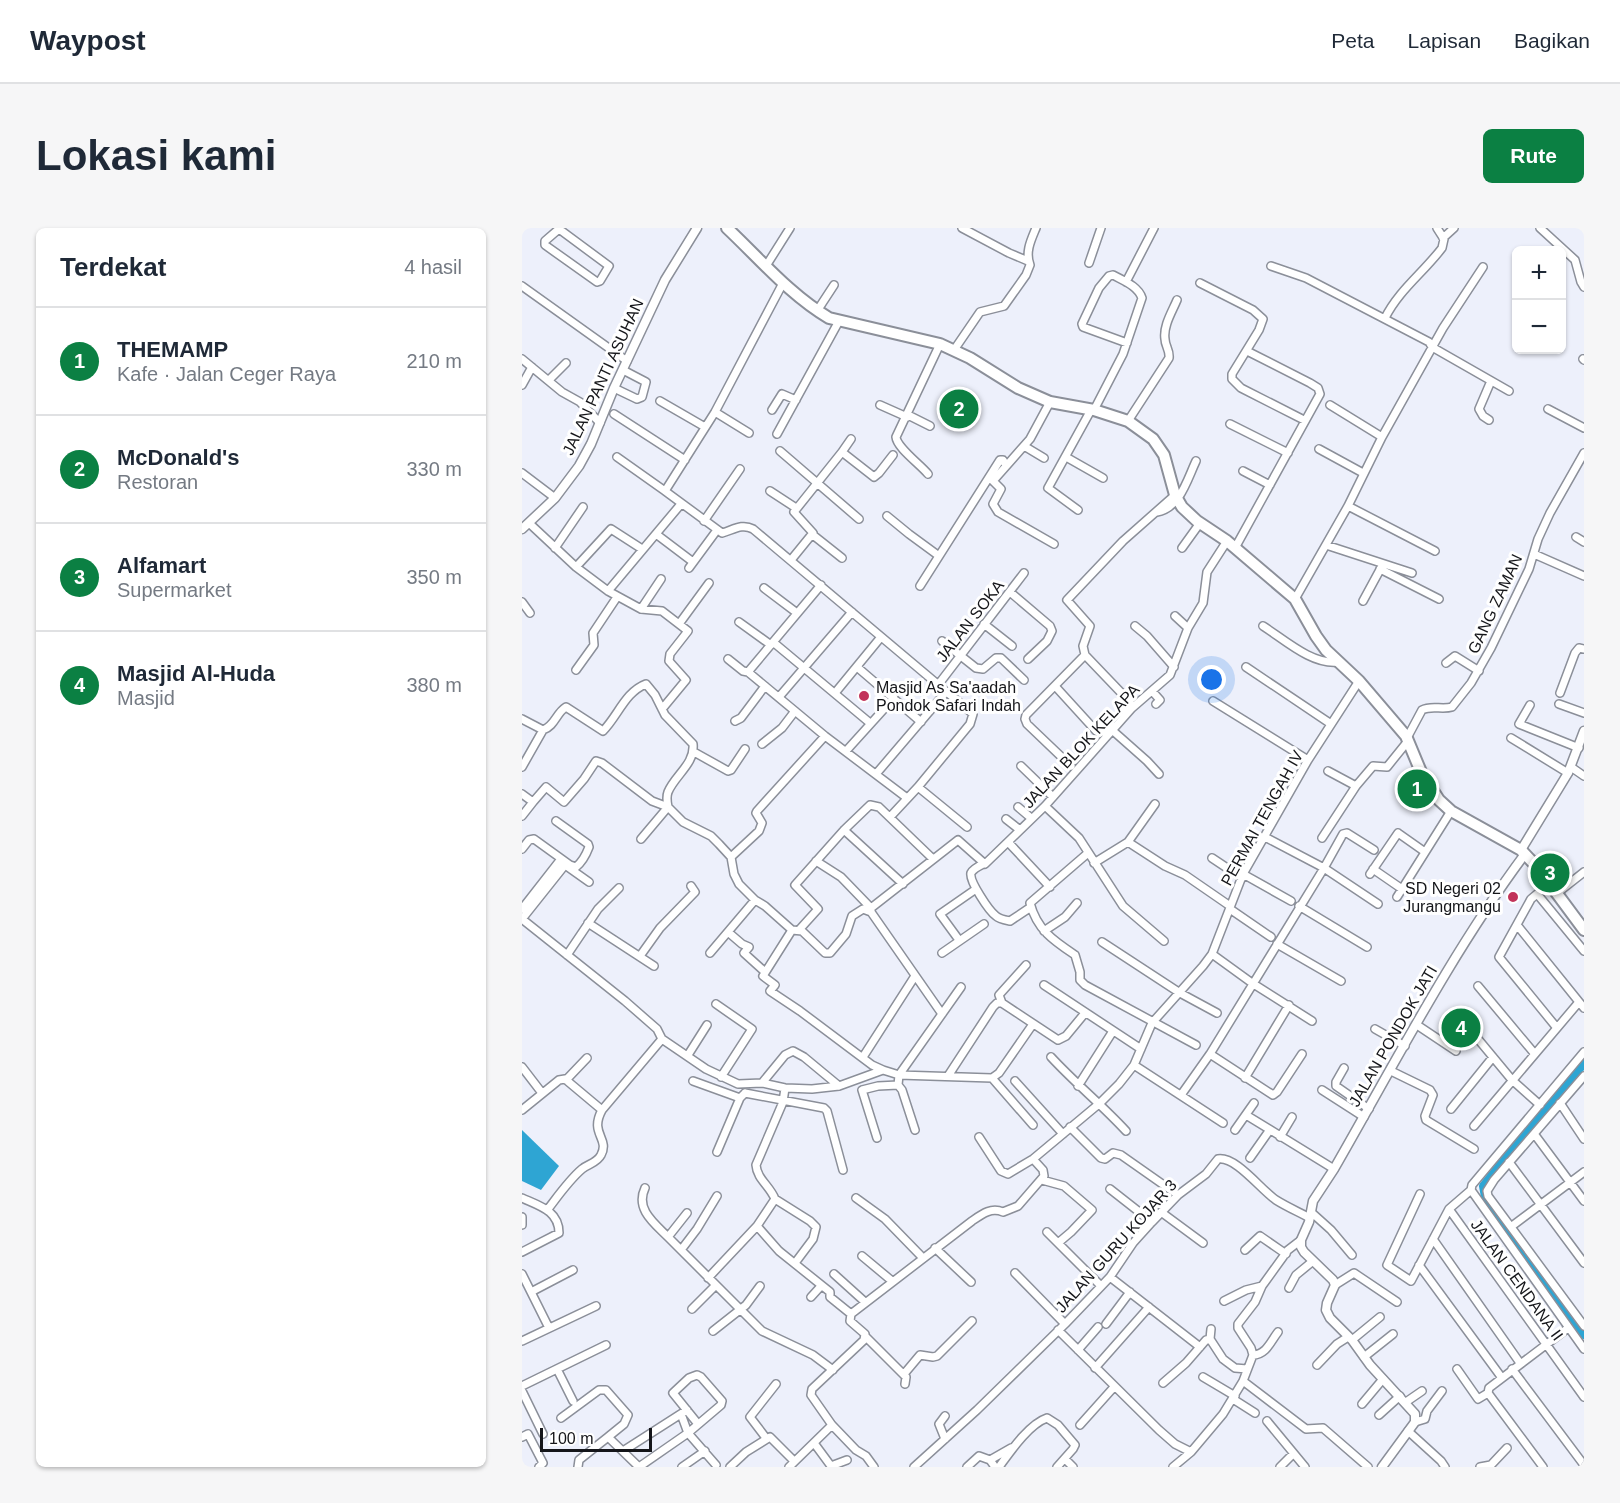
<!DOCTYPE html>
<html lang="id">
<meta charset="utf-8">
<style>
:root{--surface:#fff;--page:#f6f6f7;--text:#1f2937;--muted:#747a83;--line:#e0e1e3;--accent:#0b8043}
body{margin:0;font-family:Arial,sans-serif;background:var(--page);color:var(--text)}
.controls{position:absolute;right:18px;top:18px;display:grid;overflow:hidden;border-radius:9px;box-shadow:0 2px 4px #0004}
.controls button{width:54px;height:54px;display:grid;place-items:center;padding:0;border:0;border-bottom:2px solid var(--line);background:var(--surface);color:var(--text);font:30px sans-serif}
.scale{position:absolute;left:18px;bottom:15px;width:112px;box-sizing:border-box;padding-left:6px;border:3px solid #15161a;border-top:0;font-size:16px;line-height:21px;white-space:nowrap;color:#15161a;-webkit-text-stroke:4px #fff;paint-order:stroke}
.you{position:absolute;left:690px;top:452px;width:21px;height:21px;margin:-15px;border:4px solid #fff;border-radius:50%;background:#1a73e8;box-shadow:0 0 0 9px #1a73e833}
.badge{display:grid;place-items:center;width:39px;height:39px;border-radius:50%;background:var(--accent);color:#fff;font-size:20px;font-weight:700}
.pin{position:absolute;translate:-50% -50%;border:3px solid #fff;box-shadow:0 2px 6px #0006}
.list{margin:0;padding:0;list-style:none}
h2{display:flex;justify-content:space-between;align-items:center;height:78px;margin:0;padding:0 24px;font-size:26px}
h2 small{font-size:20px;font-weight:400;color:var(--muted)}
.list li{display:grid;grid-template-columns:39px 1fr auto;gap:18px;align-items:center;box-sizing:border-box;height:108px;padding:0 24px;border-top:2px solid var(--line)}
.list b{display:block;font-size:22px;white-space:nowrap}
.list p{margin:0;font-size:20px;white-space:nowrap;color:var(--muted)}
.list em{font-size:20px;font-style:normal;color:var(--muted)}
.map{position:relative;flex:none;width:1062px;height:1239px;overflow:hidden;border-radius:9px}
header{display:flex;align-items:center;gap:36px;box-sizing:border-box;height:84px;padding:0 30px;background:var(--surface);border-bottom:2px solid var(--line)}
header strong{font-size:28px}
nav{display:flex;gap:33px;margin-inline-start:auto;font-size:21px}
.intro{display:flex;align-items:center;justify-content:space-between;box-sizing:border-box;height:144px;padding:0 36px}
h1{margin:0;font-size:42px}
.button{padding:15px 27px;border-radius:9px;background:var(--accent);color:#fff;font-size:21px;font-weight:700}
main{display:flex;gap:36px;padding:0 36px}
aside{flex:1;background:var(--surface);border-radius:9px;box-shadow:0 2px 4px #0004}
.map>svg:first-child{display:block}
.water{fill:#2ea5d3}
.lines{fill:none;stroke-linecap:round;stroke-linejoin:round}
.canal{stroke:#2ea5d3;stroke-width:8}
.minor-casing{stroke:#8b8f99;stroke-width:10}
.tertiary-casing{stroke:#8b8f99;stroke-width:11}
.secondary-casing{stroke:#8b8f99;stroke-width:14}
.minor{stroke:#fff;stroke-width:7}
.tertiary{stroke:#fff;stroke-width:8}
.secondary{stroke:#fff;stroke-width:10}
.poi-dot{fill:#c23359;stroke:#fff;stroke-width:2}
.labels{text-anchor:middle;dominant-baseline:central;stroke-width:6;stroke-linejoin:round;paint-order:stroke}
.street-label{font-size:16px;fill:#15161a;stroke:#fff}
.poi-label{font-size:16px;fill:#15161a;stroke:#fff;text-anchor:start}
</style>
<header>
<strong>Waypost</strong>
<nav><a>Peta</a><a>Lapisan</a><a>Bagikan</a></nav>
</header>
<div class="intro"><h1>Lokasi kami</h1><a class="button">Rute</a></div>
<main>
<aside>
<h2>Terdekat<small>4 hasil</small></h2>
<ul class="list">
<li><span class="badge">1</span><div><b>THEMAMP</b><p>Kafe · Jalan Ceger Raya</p></div><em>210 m</em></li>
<li><span class="badge">2</span><div><b>McDonald's</b><p>Restoran</p></div><em>330 m</em></li>
<li><span class="badge">3</span><div><b>Alfamart</b><p>Supermarket</p></div><em>350 m</em></li>
<li><span class="badge">4</span><div><b>Masjid Al-Huda</b><p>Masjid</p></div><em>380 m</em></li>
</ul>
</aside>
<div class="map">
<svg width="1062" height="1239" viewBox="0 0 1062 1239">
<rect width="100%" height="100%" fill="#edf0fb"/>
<path class="water" d="M0,902l37,36 -18,24 -19,-9z"/>
<g class="lines">
<path class="canal" d="M1062,836l-53,61 -48,61 2,11 4,7 95,131"/>
<defs>
<path id="minor" d="M440,0l47,25 19,8
M1018,0l35,32 6,22 3,5
M37,1l50,37 -9,15 -3,1 -52,-37v-4l15,-13
M921,10l11,-10
M567,35l12,-35
M244,38l24,-38
M749,38l35,12 123,64 3,5 77,44
M604,54l28,-54
M261,55l-68,129 -50,79 57,42c11,-3 20,-10 31,-4l220,185 -3,10 -52,63 -28,30
M678,55l53,27 10,9 -4,11 -27,44v5l9,9 63,32
M0,58l105,75
M295,83l17,-26
M863,90c14,-28 38,-45 57,-70l2,-9 -7,-11
M432,122l26,-38 24,-6 22,-31 4,-10c-5,-13 1,-25 6,-37
M0,131l40,33 18,10 20,21
M1061,131l1,1
M27,152l17,-17
M0,157l10,-18
M92,160l23,11 5,-2 4,-15 -23,-12
M138,173l45,26
M528,174l-20,37 -37,42 8,8 -8,15 5,8 56,32
M358,177l27,12
M808,177l52,32
M1026,181l36,19
M250,182l10,-16 14,6
M572,182l29,-56 19,-56c-4,-12 -18,-17 -29,-23l-4,1 -10,12 -17,36 1,3 44,16
M193,184l34,21
M92,186l71,46
M386,187l22,11
M967,192l-6,-4 -4,-7 12,-28
M606,193l41,-63c1,-8 -4,-12 -4,-19 -2,-13 7,-27 12,-39
M708,196l58,29
M255,206l62,-113
M502,218l20,12
M797,221l44,24
M258,223l79,68
M320,224l9,-13
M95,229l48,34
M544,229l37,21
M721,243l27,14
M0,245l33,25
M406,246c-8,-10 -31,-26 -32,-37l44,-93
M248,263l26,17
M826,278l87,45
M556,282l-30,-22 43,-78
M635,284c23,-4 30,-32 39,-51
M365,288l22,18 30,22
M182,293l36,-52
M7,295l47,44 32,24 33,18 21,2 26,20 -18,23 -1,7 17,19 -24,29
M134,306l37,28
M291,307l29,23
M1054,309l8,5
M804,317l86,28
M33,320l28,-41
M660,320l18,-25
M713,320l85,-154 -2,-6 -8,-5 -63,-32
M1012,326l50,22
M269,332l22,-27 -19,-21 48,-60 32,25 5,-4 14,-18
M54,339l35,-38 31,20
M167,340l28,-38
M858,341l59,30
M398,358l80,-126h3l3,5
M242,360l33,25
M86,363l73,-87
M488,364l40,34 2,5 -5,10 -19,18
M773,371l53,-93 34,-69 61,-109 40,-61
M841,373l19,-35
M0,374l8,11
M119,381l20,-30
M653,388l13,12
M217,394l32,23
M157,396l30,-41
M462,396l28,22
M613,398l12,10 27,31
M741,398c22,14 49,39 75,36
M420,413l34,27 7,1 13,-11h5l23,22
M251,414l97,81
M206,431l15,12 5,1 77,64 82,62
M924,435l9,-7 24,15
M335,439l64,55
M724,439l85,57
M54,442l18,-25 -1,-12 24,-36
M226,444l73,-87
M416,457l86,-112
M533,458l41,45 6,1 9,-8
M630,463l8,9 -4,4
M313,465l46,-56
M1038,465l15,-40 4,-5 5,1
M257,469l73,-85
M691,473l95,59
M1037,476l25,9
M1008,477l-11,19 60,24
M603,482l5,-8 -45,-47 -2,-9 7,-20 -23,-26 56,-59 52,-46
M0,491l21,11c12,-4 13,-17 23,-23l37,24c15,-15 22,-39 43,-47l9,11 10,20 28,29c2,20 -18,31 -25,48 -2,5 -1,10 0,15l-16,-6 -50,-38 -6,-2 -12,18 -20,23 -18,-15 -13,15 -11,-8
M213,493l6,-3 24,-32
M590,502l35,31 12,13
M885,510l15,-28c9,-5 20,0 30,-3l19,-24 20,-35 38,-79 9,-30 12,-26 34,-60
M989,510l57,35
M240,516l20,-16 13,-17
M324,523l48,-53
M172,524l34,19 3,-1 14,-21
M499,538l32,31
M549,538l-44,-42 -2,-5 1,-4 59,-60
M0,539l21,-37
M1049,539l13,9
M806,543l28,15
M354,546l70,-82
M396,559l49,40
M523,578l34,32 44,68 41,35
M496,579l13,11
M0,588l11,-14
M484,591l14,11
M322,602l59,54
M743,609l59,31 54,36
M800,610l34,-52 17,-20 14,1 21,-26
M119,611l27,-32 15,15 28,14 8,8 12,13 3,17 5,10 16,16 10,6 27,24 10,1 23,22h5l16,-19 6,-18 11,-7 8,3
M486,614l42,45
M606,614l37,24 20,9 45,31
M0,621l7,-9 5,-1 36,26 6,2c6,-5 10,-12 13,-20l-1,-3 -32,-23
M566,625l-58,50c7,27 24,38 45,52l5,17v8l5,5 111,60
M209,629l28,-26 3,-8 -6,-10 1,-2 68,-75
M690,630l30,20
M294,633l25,16 30,31
M572,635l34,-21 27,-38
M461,636c-4,2 -10,5 -12,9 -2,8 18,38 25,43 3,3 9,4 14,5l21,-14
M851,641l29,20
M721,646l48,27
M848,646l28,-41 27,19
M1027,656l-18,15 -32,58 58,71
M1034,666l28,-22
M1016,667l46,56
M875,669l54,-86
M777,678l68,41
M0,681l39,-50
M708,681l41,28
M0,691l103,82 32,28 5,10
M0,691l43,-54 24,17
M66,695l66,43
M995,697l67,83
M270,702l-29,46 12,9 -5,6 30,20 72,54 11,5
M277,702l19,-21 -23,-24 49,-55 26,-25 9,2 54,52
M522,703l21,-14 12,-14
M206,704l14,12 7,3 -5,6 21,19
M437,712l-19,-26 36,-25
M580,714l78,51 37,20
M755,716l64,37
M188,725l45,-53
M420,725l42,-29
M690,726l40,29 60,38
M45,727l31,-46 21,-21
M118,728l20,-28 35,-36 -4,-6
M504,737l-27,30 3,8 56,37 8,-4 19,-23
M522,757l97,64
M956,758l56,67
M194,776l36,25 -31,48
M420,786l-71,-102v-4l87,-68 27,24 60,-58 87,-98 38,-33 18,-47 15,-25 4,-31 20,-31
M941,793l49,59 28,25
M895,797l39,26
M853,801l30,17
M140,811l44,30 32,15 24,-1 23,5 27,1 27,-3 44,-16 16,5 93,3 7,-5 34,-49
M1062,824l-112,133 -1,5 113,159
M688,826l63,41 4,-3 25,-38
M166,827l19,-30
M341,829l52,-81
M529,829c24,26 51,48 75,74
M612,837l89,58
M0,839l20,26
M822,840l-8,14v4l33,23
M869,843l39,19 3,5 -8,21 1,4 48,29
M426,848l45,-69 4,-4h5
M1062,848l-90,104 -7,11 1,5 96,130
M470,850l41,47
M723,850l44,-73
M44,852l21,-22
M171,853l47,17
M493,853l48,53
M240,855l23,-28 8,-4 11,6 35,29
M556,858l35,-55
M800,862l42,27
M223,865l79,15 3,3 16,59
M659,867l29,-41 114,-186 19,-34 4,-1 27,17
M1038,875l24,36
M929,881l42,-52
M0,882l37,-30 6,-1 37,31
M724,887l88,54
M952,898l105,-124
M548,899l31,31 4,1 8,-6 8,2 57,40
M393,902l-13,-40 -4,-5 1,-10 62,-88
M713,902l19,-27
M1013,907l49,66
M457,909l22,34 7,3 25,-15 67,-56 19,-19 15,-19 18,-42 51,-57 9,-12 31,-80 65,-114 51,-79
M758,909l12,-20
M355,910l-15,-48 16,-4 20,-1
M195,924l23,-54 5,-5
M728,930l19,-27
M987,934l75,101
M520,952l22,6 28,24 -21,22 -13,11
M123,960c-10,21 9,35 23,49
M588,961l42,33
M898,966l-33,71 24,16 38,-72 22,-19
M0,970c18,8 37,13 37,35l-37,19
M334,970l29,21 37,38
M253,971l35,22 6,6 -3,12 -18,24
M26,981c10,-13 21,-29 34,-40 6,-5 15,-6 19,-14 9,-17 -12,-21 1,-45l60,-71
M927,981l135,188
M639,984l42,31
M789,984l20,18 21,25
M165,985l-19,24 94,94 51,24 20,15
M0,989v8
M235,998l22,25 51,41v5l21,17
M990,998l72,-54
M525,1004l54,54
M911,1011l87,124
M413,1020l36,34
M159,1022l16,-21 20,-33
M723,1022l15,-14 26,18
M340,1028l30,25
M897,1037l83,113
M493,1045l50,51
M0,1046l27,54
M312,1046l31,28
M588,1049l90,70
M186,1050l49,-52 18,-27c-5,-13 -18,-20 -19,-34l27,-63 2,-14
M813,1057l19,-12 43,29
M767,1060l7,-13 17,-14
M9,1064l42,-22
M289,1069l10,-11
M702,1073l22,-11 16,-4
M170,1081l24,-24
M584,1096l24,-32
M689,1101l-1,10 13,20 12,9 12,1
M536,1102l101,100 16,14 16,8
M191,1103l33,-26 14,-19
M344,1109l40,40 -1,7
M830,1112l28,-23
M0,1113l74,-35
M556,1122l20,-23
M731,1127c13,0 18,-14 25,-23
M842,1129l29,-23
M795,1137l20,-21 11,-7
M573,1140l54,-61
M35,1141l16,32
M935,1141l21,30 10,-6
M990,1141l72,96
M382,1146l16,-19 13,2 4,-1 35,-35
M681,1149l32,19
M721,1153l63,48 17,-1 45,39
M641,1155l23,-20 20,-23 4,-1
M0,1158l84,-41
M0,1163l21,43
M966,1165l1,-5 79,-60
M966,1165l55,74
M711,1171l22,14
M884,1174l16,-11
M840,1176l21,-25
M159,1186l7,19 28,32
M857,1187l21,-19
M39,1190l38,-28h7l22,25 -4,9 -16,13
M745,1193l38,46
M893,1194l10,-3 2,-8 15,-20
M558,1197l34,-38
M886,1203l33,30 4,6
M0,1209l6,-3 15,29 -4,4
M244,1210l-16,-21 26,-33
M423,1211l-6,-15 6,-8
M292,1215l17,23 16,-6
M101,1223l64,-41
M543,1231l8,8
M468,1232l21,-12
M56,1239l1,-7 29,-23 31,30
M117,1239l49,-34 33,-28 1,-4 -21,-24 -4,-2 -8,3 -16,15 25,31
M160,1239l23,-16
M208,1239l16,-15 24,-15 24,24
M267,1239l43,-42
M352,1239l-8,-11 -10,-6 -24,-25 -21,-30 1,-6 52,-49 1,-6 -15,-13 1,-7 121,-93c10,-7 19,-14 31,-9l15,-6 26,-30 -1,-6 -10,-11
M392,1239l63,-57 88,-86 45,-47 23,-34 19,-21 26,-27 28,-21 12,-15c18,-3 43,31 58,41 11,7 23,12 34,18
M445,1239l12,-11 11,4 5,7
M477,1239c11,-15 30,-43 48,-49l11,7 17,20 -2,4 -16,18
M651,1239l18,-15 32,-38 20,-33 10,-26 -2,-7 -13,-20v-4l17,-22 7,-16 26,-36 13,-10
M758,1239l13,-13
M958,1239l11,-2 16,-17"/>
<path id="tertiary" d="M0,301l33,-31 24,-32 12,-22 23,-56 51,-108 32,-52
M999,622l47,-77 16,-42
M860,1239l33,-45v-8l-45,-49 -18,-25 -22,-22 -4,-8 1,-7 8,-18 -2,-5 -29,-28 -3,-5v-7l8,-18 4,-21 21,-32c61,-106 118,-217 191,-315"/>
<path id="secondary" d="M205,0c33,31 63,67 102,90l111,26 30,14 48,30 32,14 44,8 34,11 25,18 11,16 11,40 7,12 15,14 30,20 68,58 21,37 10,14 33,31 47,55 15,36 18,28 12,11 70,39 17,18 46,62"/>
</defs>
<use href="#minor" class="minor-casing"/>
<use href="#tertiary" class="tertiary-casing"/>
<use href="#secondary" class="secondary-casing"/>
<use href="#minor" class="minor"/>
<use href="#tertiary" class="tertiary"/>
<use href="#secondary" class="secondary"/>
</g>
<g class="poi-dot">
<circle cx="342" cy="468" r="6"/>
<circle cx="991" cy="669" r="6"/>
</g>
<g class="labels">
<g class="street-label">
<text transform="translate(81 149) rotate(-65)">JALAN PANTI ASUHAN</text>
<text transform="translate(973 376) rotate(-65)">GANG ZAMAN</text>
<text transform="translate(448 393) rotate(-52)">JALAN SOKA</text>
<text transform="translate(559 518) rotate(-47)">JALAN BLOK KELAPA</text>
<text transform="translate(740 590) rotate(-61)">PERMAI TENGAH IV</text>
<text transform="translate(871 808) rotate(-60)">JALAN PONDOK JATI</text>
<text transform="translate(594 1018) rotate(-48)">JALAN GURU KOJAR 3</text>
<text transform="translate(995 1052) rotate(54)">JALAN CENDANA II</text>
</g>
<g class="poi-label">
<text x="354" y="459">Masjid As Sa'aadah<tspan x="354" dy="18">Pondok Safari Indah</tspan></text>
<text x="979" y="660" text-anchor="end">SD Negeri 02<tspan x="979" dy="18">Jurangmangu</tspan></text>
</g>
</g>
</svg>
<div class="controls">
<button>+</button>
<button>−</button>
</div>
<div class="scale">100 m</div>
<div class="you"></div>
<div class="pin badge" style="left:895px;top:561px">1</div>
<div class="pin badge" style="left:437px;top:181px">2</div>
<div class="pin badge" style="left:1028px;top:645px">3</div>
<div class="pin badge" style="left:939px;top:800px">4</div>
</div>
</main>
